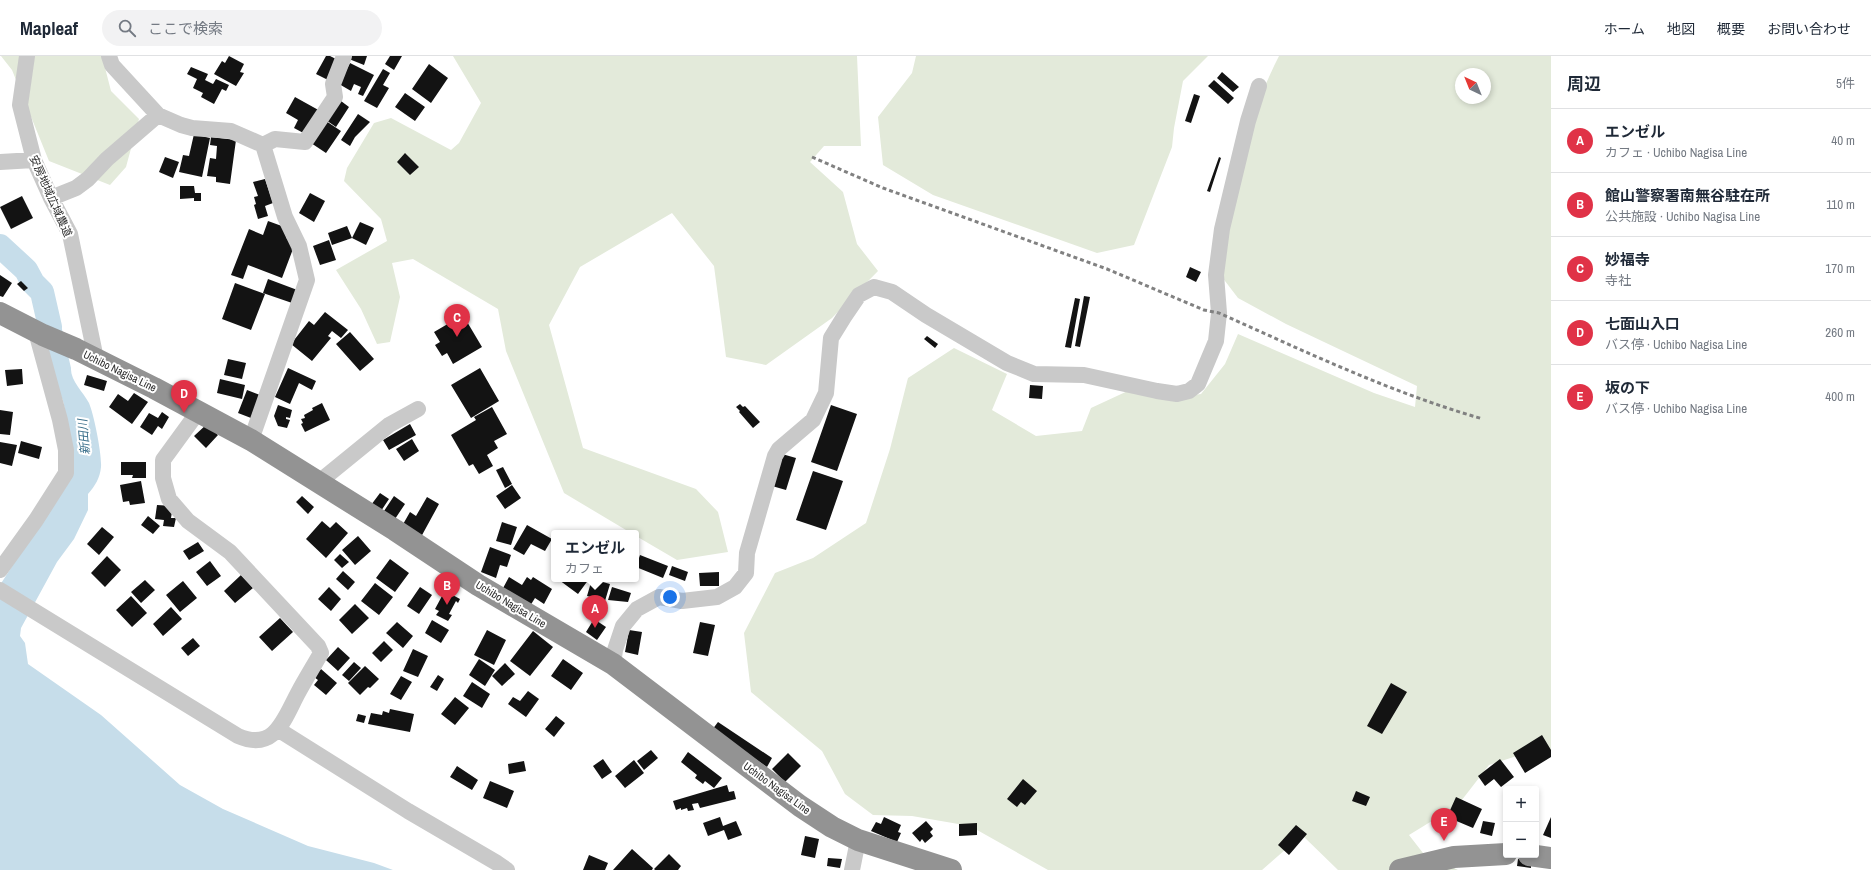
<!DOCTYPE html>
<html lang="ja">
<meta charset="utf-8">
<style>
:root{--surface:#fff;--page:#f2f2f3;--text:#1f2937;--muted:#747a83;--line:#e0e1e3;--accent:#e03247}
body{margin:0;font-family:"Archivo Narrow","Noto Sans JP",sans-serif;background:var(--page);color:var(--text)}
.controls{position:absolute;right:12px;bottom:12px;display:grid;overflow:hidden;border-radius:4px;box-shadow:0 2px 6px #0003}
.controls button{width:36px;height:36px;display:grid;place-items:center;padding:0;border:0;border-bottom:1px solid var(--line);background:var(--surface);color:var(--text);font:20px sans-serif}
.compass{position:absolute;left:1455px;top:12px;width:36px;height:36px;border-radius:50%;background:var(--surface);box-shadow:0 2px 6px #0003;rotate:317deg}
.you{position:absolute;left:670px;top:541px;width:14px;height:14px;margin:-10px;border:3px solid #fff;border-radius:50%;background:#1a73e8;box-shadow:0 0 0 6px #1a73e833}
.badge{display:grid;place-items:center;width:26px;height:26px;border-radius:50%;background:var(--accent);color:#fff;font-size:13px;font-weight:700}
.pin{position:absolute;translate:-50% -33px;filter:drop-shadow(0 1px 2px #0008)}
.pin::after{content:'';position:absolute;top:21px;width:14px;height:12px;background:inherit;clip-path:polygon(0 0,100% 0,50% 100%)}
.popup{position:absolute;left:551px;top:474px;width:88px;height:52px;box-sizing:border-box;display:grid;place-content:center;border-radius:4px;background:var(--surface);filter:drop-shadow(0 1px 3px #0005);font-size:13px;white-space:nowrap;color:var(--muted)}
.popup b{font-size:15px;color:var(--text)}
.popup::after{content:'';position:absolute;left:50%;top:100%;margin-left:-8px;border:8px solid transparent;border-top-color:var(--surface)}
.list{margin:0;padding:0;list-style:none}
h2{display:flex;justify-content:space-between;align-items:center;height:52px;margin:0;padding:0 16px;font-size:17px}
h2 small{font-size:13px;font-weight:400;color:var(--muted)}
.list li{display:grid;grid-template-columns:26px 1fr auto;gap:12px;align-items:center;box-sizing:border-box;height:64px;padding:0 16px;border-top:1px solid var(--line)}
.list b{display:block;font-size:15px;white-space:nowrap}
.list p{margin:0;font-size:13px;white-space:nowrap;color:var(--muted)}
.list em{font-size:13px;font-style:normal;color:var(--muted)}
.icon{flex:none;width:22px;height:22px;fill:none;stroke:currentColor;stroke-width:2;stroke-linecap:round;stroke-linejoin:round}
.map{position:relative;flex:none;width:1551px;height:814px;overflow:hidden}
header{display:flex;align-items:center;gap:24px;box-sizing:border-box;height:56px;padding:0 20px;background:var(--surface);border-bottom:1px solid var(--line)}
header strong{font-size:19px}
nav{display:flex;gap:22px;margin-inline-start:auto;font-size:14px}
.search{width:280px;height:36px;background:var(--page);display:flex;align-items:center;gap:10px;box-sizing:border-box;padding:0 14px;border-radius:22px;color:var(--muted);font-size:15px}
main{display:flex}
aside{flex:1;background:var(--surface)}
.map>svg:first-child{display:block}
.green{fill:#e3eada;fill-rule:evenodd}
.water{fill:#c6ddea}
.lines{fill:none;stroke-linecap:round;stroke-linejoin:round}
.river{stroke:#c6ddea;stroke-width:24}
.building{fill:#131313}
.minor{stroke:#c9c9c9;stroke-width:16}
.highway{stroke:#939393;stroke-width:22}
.rail{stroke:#818181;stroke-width:3;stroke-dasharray:4 3;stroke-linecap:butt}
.labels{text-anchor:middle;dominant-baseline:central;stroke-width:4;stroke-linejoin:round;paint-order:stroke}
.street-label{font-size:11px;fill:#2c2c2c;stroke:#fff}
.water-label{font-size:12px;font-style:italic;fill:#3d718c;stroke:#fff}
</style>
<header>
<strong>Mapleaf</strong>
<div class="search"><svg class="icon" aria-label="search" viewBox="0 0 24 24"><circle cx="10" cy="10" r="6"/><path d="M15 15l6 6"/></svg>ここで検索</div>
<nav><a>ホーム</a><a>地図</a><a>概要</a><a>お問い合わせ</a></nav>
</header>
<main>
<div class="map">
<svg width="1551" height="814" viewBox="0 0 1551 814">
<rect width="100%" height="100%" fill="#fff"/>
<path class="green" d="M1,0h101l9,35 28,28 -13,48 -16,18 -61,-24 -37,-91z
M453,0h404l4,90h-37l-14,16 33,30 14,52 21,27 -46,47 -66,47 -40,-8 -12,-91 -42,-53 -92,54 -31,58 34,123 113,41 22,23 10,40 -51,8 -41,-24v-3h-5l-67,-40 -58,-142 -8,-42 -85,-50 -21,4 8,34 -10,45 -13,2 -16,-35 -25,-39 51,-29 -6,-22 -37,-38 3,-13 27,-45 17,-5 60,32 8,-7 22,-40z
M916,0h292l-25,25 -9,47 -2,19 -38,98 -37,8 -164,-58 -50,-30 -5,-48 34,-44z
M1279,0h272v701l-13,-8 -49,16 -31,40 -49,30 14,18 35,17h-120l-36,-35 -40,35h-214l-78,-44 -58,-10 -39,-1 -28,-21 -23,-43 -71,-59 -7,-59 31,-60 38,-15 53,-35 24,-74 18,-71 46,-30 53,26 -15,36 44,26 46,-5 9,-23 41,-19 42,9 27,-4 24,-30 13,-30 136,59 41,14 2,-21 -131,-62 -48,-26 -26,-34c19,-67 35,-146 67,-208zM1461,18h24v24h-24z"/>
<path class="water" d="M47,239l14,30 10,43c-1,12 12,24 18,35 5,12 13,51 12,64 -1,11 -6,19 -13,27v16l-14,29 -17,23 -36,66 -1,8 5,7 3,21 73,51 79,70 43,24 85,37 66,17 19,7h-393v-285l62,-96 9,-51 -8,-37 -19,-49v-30l-4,-24z"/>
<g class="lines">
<path class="river" d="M0,190l26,24 7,13 9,9 8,35"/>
</g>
<path class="building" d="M229,0l15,8 -4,8 4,1 -8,13 -22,-12 8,-13 3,2z
M326,0h4l10,5 -10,20 -14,-7z
M350,0h17l-3,9 -15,-6z
M390,0h12l-8,14 -9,-6z
M350,7l24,12 -11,21 -5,-2 3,-7 -7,-3 -3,7 -12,-7z
M429,8l19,14 -17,25 -19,-14z
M191,11l17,7 -3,6 8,4 3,-5 13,6 -3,6 -4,-2 -8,15 -13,-7 2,-4 -10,-5 4,-9 -10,-5z
M383,13l7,4 -7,12 6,3 -12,20 -13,-7z
M1222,16l17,15 -6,5 -16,-14z
M1214,24l20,18 -6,6 -20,-18z
M405,37l20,14 -10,14 -20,-14z
M1194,38l6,2 -9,27 -6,-2z
M295,41l27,15 -13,24 -15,-8 4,-8 -12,-7z
M337,42l12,9 -13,20 -13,-9z
M358,58l12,8 -15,15 -5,9 -9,-6z
M323,63l18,12 -15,22 -18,-12z
M194,78l16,4 -8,39 -23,-5 4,-17 6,1z
M211,81l25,3 -6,44 -14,-2v-5l-9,-1 3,-18 6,1 1,-13 -7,-1z
M405,97l14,14 -9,8 -13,-13z
M165,101l14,5 -6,16 -14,-6z
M1219,101l2,1 -11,34 -3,-1z
M265,123l8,24 -8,3 3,10 -10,3 -4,-14 2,-1 -2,-7 4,-1 -5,-14z
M180,130h14l1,7h6v8h-7v-3l-14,1z
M310,137l15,8 -11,21 -15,-9z
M22,140l11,22 -22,11 -11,-22z
M268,165l22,8 -4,9 10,3 -14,37 -34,-13 -5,14 -12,-4 18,-46 14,6z
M360,166l14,6 -8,17 -14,-7z
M347,170l5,12 -20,7 -4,-12z
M329,184l7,20 -16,5 -7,-19z
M1190,211l11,5 -5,10 -10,-5z
M0,219l12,8 -9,14 -3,-1z
M268,223l32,12 -5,13 -32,-11z
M21,225l7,7 -4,3 -7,-7z
M235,227l30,11 -14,36 -29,-11z
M1084,240l6,1 -10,50 -5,-1z
M1075,242l5,1 -9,49 -6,-1z
M325,256l23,18 -7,8 -9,-7 -4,5 3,2 -19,23 -21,-17 18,-23 5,4z
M463,259l19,32 -29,17 -6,-11 -5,3 -7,-11 5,-3 -6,-10z
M350,276l24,27 -14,12 -24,-27z
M927,280l11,8 -3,4 -11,-9z
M228,303l18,4 -4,16 -18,-4z
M288,312l28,13 -4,9 -13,-7 -9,21 -15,-7z
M480,312l19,33 -28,17 -20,-33z
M22,313l1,15 -16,2 -2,-16z
M87,319l20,6 -3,10 -20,-6z
M220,323l25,6 -3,14 -25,-6z
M1030,329l13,1 -1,13 -13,-1z
M247,334l13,5 -9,23 -13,-5z
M134,337l14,9 -16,22 -23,-17 9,-13 10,7z
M322,347l8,17 -25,12 -4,-8 2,-1 -2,-4 4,-1 -1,-3 9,-5 -1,-2z
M740,348l3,3 2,-1 15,16 -7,6 -14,-16 1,-1 -4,-4z
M278,349l14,5 -2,8 -4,-1v2l4,1 -3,8 -9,-2 -4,-10z
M831,349l26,9 -20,57 -26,-9z
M492,351l15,27 -13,7 4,7 -11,7 6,11 -14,8 -6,-10 -4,2 -18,-31 25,-15 -2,-3z
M0,354l13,2 -3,23 -10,-1z
M162,356l7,5 -7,12 -4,-3 -6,9 -12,-8 9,-14 9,5z
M207,368l11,11 -12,13 -12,-12z
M410,368l6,11 -27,15 -6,-10z
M412,383l7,12 -15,10 -8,-12z
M21,385l21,6 -3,12 -21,-6z
M0,386l17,3 -5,21 -12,-3z
M782,398l14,4 -10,32 -14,-4z
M121,406h25v16h-14l1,-3h-12z
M503,411l9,17 -7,4 -9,-18z
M813,415l30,10 -17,49 -30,-10z
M141,425l4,22 -15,2 -1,-4 -6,1 -3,-17z
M512,429l9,13 -16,11 -9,-13z
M380,437l9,6 -8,12 -10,-6z
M302,440l12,11 -6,7 -12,-12z
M394,440l11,8 -10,15 -11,-8z
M427,441l12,7 -18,33 -19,-11 8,-14 6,4z
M157,449l16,1 -2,12h5l-2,9 -11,-1 1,-6 -9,-1z
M148,460l12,10 -7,8 -12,-9z
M322,465l8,7 6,-6 12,11 -22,25 -20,-19z
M502,466l15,5 -6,18 -15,-4z
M527,469l25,14 -7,12 -14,-7 -7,11 -11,-6z
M102,471l12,10 -15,18 -12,-11z
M358,480l13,15 -16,14 -13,-15z
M198,486l6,9 -15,9 -6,-9z
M490,491l21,8 -4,12 -7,-2 -4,13 -15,-6z
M340,498l9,8 -7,6 -8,-8z
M640,499l28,11 -5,12 -27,-11z
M107,500l14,14 -16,17 -14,-14z
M390,503l19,14 -14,19 -19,-14z
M210,505l11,15 -14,10 -11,-14z
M672,510l16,6 -3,9 -16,-6z
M343,515l12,11 -7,8 -12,-11z
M719,516v14h-19l-1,-13z
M241,519l12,13 -18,15 -11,-12z
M509,521l13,8 5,-8 4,3 2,-3 19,12 -8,15 -9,-6 -5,8 -28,-16z
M560,523h29l-11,15 -19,-14z
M592,523l18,5 -5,17 -18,-5z
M145,524l10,10 -14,13 -10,-11z
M183,525l14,17 -17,14 -14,-17z
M375,527l18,14 -14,18 -18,-14z
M329,531l12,12 -10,12 -13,-12z
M420,531l12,8 -13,19 -12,-8z
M612,531l19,6 -3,9 -20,-2z
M447,536l13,7 -2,4 -2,-2 -7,13 3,1 -4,6 -12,-6 3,-4 -4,-2 7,-13 2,2z
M131,540l16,17 -15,14 -16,-17z
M355,548l14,14 -17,16 -13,-14z
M171,551l11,12 -19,17 -10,-12z
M280,562l13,14 -21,19 -13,-14z
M594,563l12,8 -9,13 -11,-8z
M432,564l17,10 -8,13 -16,-10z
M397,566l16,14 -10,12 -17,-15z
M700,566l15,3 -7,31 -15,-3z
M487,574l19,10 -12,25 -20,-10z
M629,574l13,2 -4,23 -13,-3z
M533,575l20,16 -23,29 -20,-15z
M193,582l7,8 -12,10 -7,-8z
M384,585l9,9 -12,12 -9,-9z
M338,591l12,11 -12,13 -12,-11z
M413,593l15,7 -10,21 -15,-6z
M479,603l16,11 -10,16 -16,-11z
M563,603l20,14 -12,17 -20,-14z
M354,606l7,6 -12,13 -7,-6z
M505,607l10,11 -13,12 -10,-10z
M365,610l14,13 -9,9 -2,-1 -8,8 -12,-12z
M321,613l16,14 -11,12 -12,-10 4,-5 -4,-3z
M438,619l6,4 -7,12 -7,-4z
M401,620l11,6 -11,18 -11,-6z
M472,626l18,12 -8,14 -19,-12z
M1391,627l16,9 -25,42 -15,-8z
M528,635l11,8 -13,18 -18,-13 5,-7 7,4z
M455,641l14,11 -14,17 -14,-11z
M390,653l24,5 -4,18 -42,-8 3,-11 11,2 1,-4 6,2z
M358,658l8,2 -2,7 -8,-2z
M556,660l9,7 -11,14 -9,-8z
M718,666l54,36 -5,9 -55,-37z
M1542,679l9,15v7l-26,16 -12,-20z
M651,694l7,8 -14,12 -7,-9z
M688,696l34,26 -8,10 -9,-7 -2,3 -8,-6 2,-3 -16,-13z
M788,697l13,13 -16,16 -13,-13z
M603,703l9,13 -10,7 -9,-13z
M1500,703l14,18 -13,10 -7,-8 -9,7 -7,-10z
M634,704l10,13 -19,15 -10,-12z
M524,705l2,10 -17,3 -1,-10z
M457,710l21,14 -6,10 -22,-13z
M1023,723l14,12 -12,14 -4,-3 -4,5 -10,-8z
M490,725l24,10 -7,17 -24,-10z
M727,729l2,7 5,-1 2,8 -36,9 -2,-5 -6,1 2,6 -6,1 -1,-3 -6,2v-2l-5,2 -3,-9z
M1356,735l14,6 -4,9 -14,-5z
M1456,741l26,12 -9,19 -26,-11z
M720,761l3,9 13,-5 6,14 -14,5 -4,-10 -16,6 -5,-13z
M884,761l17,8 -3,7 3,1 -4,9 -26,-11 5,-9 5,2z
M1551,761v21l-8,-3z
M926,765l7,8 -3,3 3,4 -8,7 -3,-4 -2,3 -8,-9z
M1483,765l12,2 -3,13 -12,-3z
M977,767v12l-18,1v-12z
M1296,769l11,9 -18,21 -11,-10z
M805,780l14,3 -4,19 -14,-3z
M632,793l21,19 -1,2h-39z
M669,798l12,12 -3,4h-23l-1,-1z
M589,799l19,8 -3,7h-22z
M828,802l14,1 -2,9 -13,-2z
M1518,803l13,1v8l-14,-2z"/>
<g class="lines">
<path class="minor" d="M27,0l-7,49 14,55 17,38 19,36 26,125
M109,0l3,9 46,50 23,10 11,3 39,3 32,14 22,72 14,29 8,34 -56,160
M263,89l12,-6 30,3 30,-45 -2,-13 11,-28
M0,106l34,-2
M51,142l25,-10 12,-9 19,-20 51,-44
M319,426l70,-57 29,-16
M0,514l36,-50 30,-47v-23l-6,-30 -24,-88
M0,534l238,146c37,16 46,-17 60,-43 7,-13 15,-26 23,-40l-3,-7 -88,-94 -42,-31 -19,-22 -6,-21v-18l35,-48
M613,608l2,-14 8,-24 14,-17 22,-12 23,4 35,-4 18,-10 11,-14 1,-20 28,-97 4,-7 34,-29 13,-27 5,-55 13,-21 15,-22 15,-8 18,5 34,23 81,48 27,11 50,1 73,16 20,3 12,-3 9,-7 18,-43 3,-28 -3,-38 6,-46 26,-108 11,-35
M279,674l129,81 89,52 10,7
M852,814l6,-30"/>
<path class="highway" d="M0,257l43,22 33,14 78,39 97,52 144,90 83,55 135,79 187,142 32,21 26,13 93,30
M1529,799l22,3
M1400,814l54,-13 52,-3"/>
<path class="rail" d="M812,101l71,31 224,81 97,41 15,3c87,39 173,80 264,106"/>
</g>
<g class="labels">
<g class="street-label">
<text transform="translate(51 140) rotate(66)">安房地域広域農道</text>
<text transform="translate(120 315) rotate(26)">Uchibo Nagisa Line</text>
<text transform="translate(511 548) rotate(31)">Uchibo Nagisa Line</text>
<text transform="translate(777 732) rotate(36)">Uchibo Nagisa Line</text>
</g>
<g class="water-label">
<text transform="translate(84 381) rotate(-95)">新田川</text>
</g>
</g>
</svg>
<div class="controls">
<button>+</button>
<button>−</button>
</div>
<svg class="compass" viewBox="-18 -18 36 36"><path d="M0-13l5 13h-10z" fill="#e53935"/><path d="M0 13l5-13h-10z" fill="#747a83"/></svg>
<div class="you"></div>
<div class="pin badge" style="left:595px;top:572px">A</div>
<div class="popup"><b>エンゼル</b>カフェ</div>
<div class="pin badge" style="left:447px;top:549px">B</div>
<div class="pin badge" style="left:457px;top:281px">C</div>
<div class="pin badge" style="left:184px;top:357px">D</div>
<div class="pin badge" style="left:1444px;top:785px">E</div>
</div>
<aside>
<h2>周辺<small>5件</small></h2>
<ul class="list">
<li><span class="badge">A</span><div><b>エンゼル</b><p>カフェ · Uchibo Nagisa Line</p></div><em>40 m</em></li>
<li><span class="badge">B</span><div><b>館山警察署南無谷駐在所</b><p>公共施設 · Uchibo Nagisa Line</p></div><em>110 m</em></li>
<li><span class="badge">C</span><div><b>妙福寺</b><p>寺社</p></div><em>170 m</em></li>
<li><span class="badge">D</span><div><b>七面山入口</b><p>バス停 · Uchibo Nagisa Line</p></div><em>260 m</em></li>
<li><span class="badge">E</span><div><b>坂の下</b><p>バス停 · Uchibo Nagisa Line</p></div><em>400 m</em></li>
</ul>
</aside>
</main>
